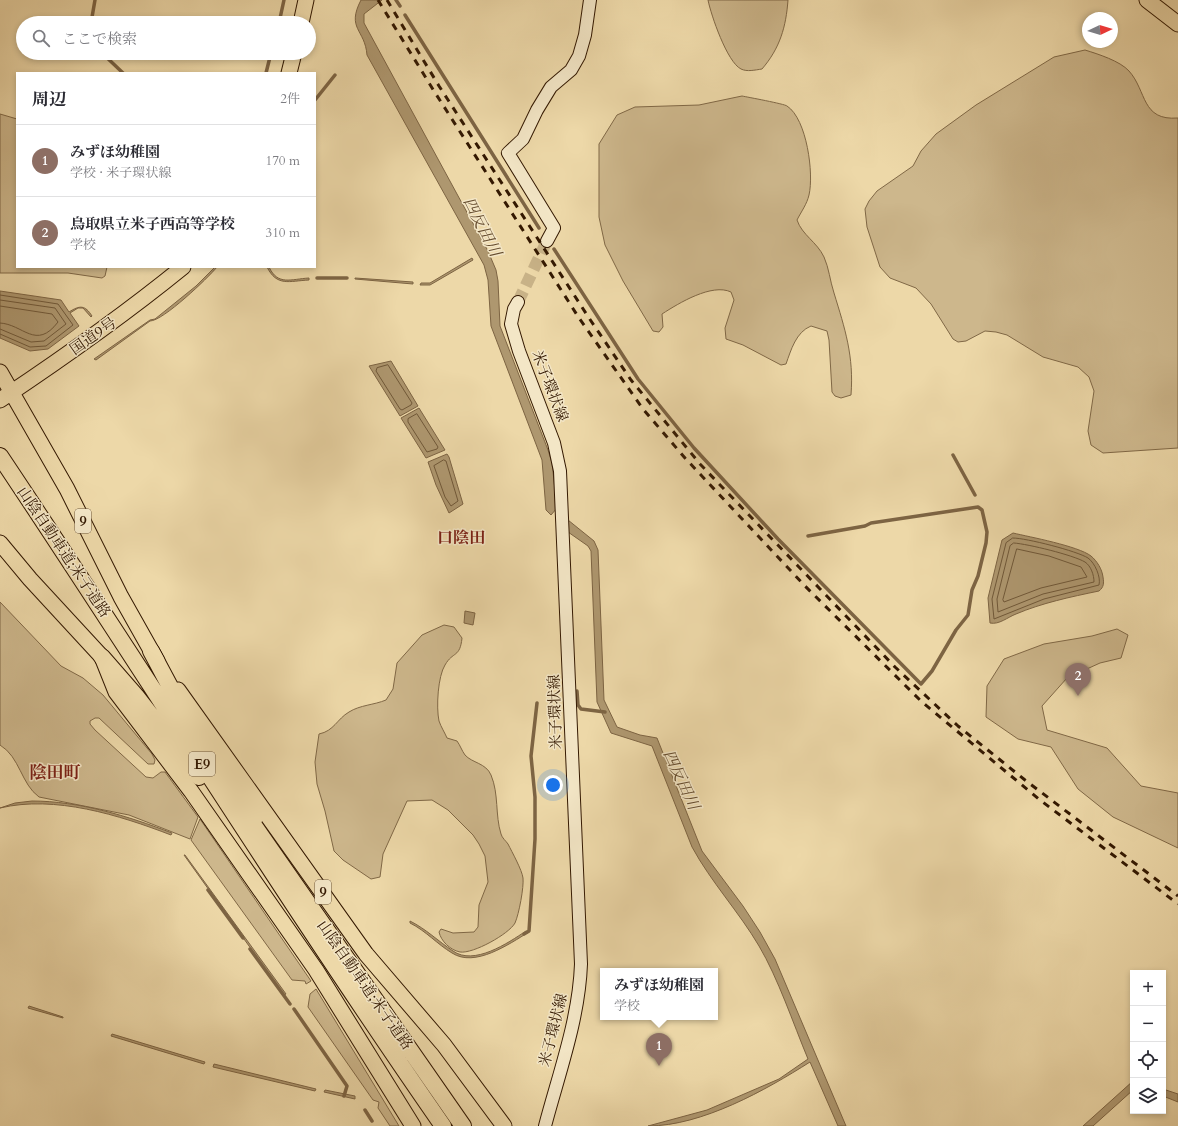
<!DOCTYPE html>
<html lang="ja">
<meta charset="utf-8">
<style>
:root{--surface:#fff;--page:#f2f2f3;--text:#2b2b33;--muted:#7c7c81;--line:#e1e1e2;--accent:#0f766e}
body{margin:0;font-family:Cardo,"Noto Serif JP",serif;background:var(--page);color:var(--text)}
.controls{position:absolute;right:12px;bottom:12px;display:grid;overflow:hidden;border-radius:0px;box-shadow:0 2px 6px #0003}
.controls button{width:36px;height:36px;display:grid;place-items:center;padding:0;border:0;border-bottom:1px solid var(--line);background:var(--surface);color:var(--text);font:20px sans-serif}
.compass{position:absolute;left:1082px;top:12px;width:36px;height:36px;border-radius:50%;background:var(--surface);box-shadow:0 2px 6px #0003;rotate:86deg}
.you{position:absolute;left:553px;top:785px;width:14px;height:14px;margin:-10px;border:3px solid #fff;border-radius:50%;background:#1a73e8;box-shadow:0 0 0 6px #1a73e833}
.badge{display:grid;place-items:center;width:26px;height:26px;border-radius:50%;background:var(--accent);color:#fff;font-size:13px;font-weight:700}
.pin{position:absolute;translate:-50% -33px;filter:drop-shadow(0 1px 2px #0008)}
.pin::after{content:'';position:absolute;top:21px;width:14px;height:12px;background:inherit;clip-path:polygon(0 0,100% 0,50% 100%)}
.popup{position:absolute;left:600px;top:968px;width:118px;height:52px;box-sizing:border-box;display:grid;place-content:center;border-radius:0px;background:var(--surface);filter:drop-shadow(0 1px 3px #0005);font-size:13px;white-space:nowrap;color:var(--muted)}
.popup b{font-size:15px;color:var(--text)}
.popup::after{content:'';position:absolute;left:50%;top:100%;margin-left:-8px;border:8px solid transparent;border-top-color:var(--surface)}
.list{margin:0;padding:0;list-style:none}
h2{display:flex;justify-content:space-between;align-items:center;height:52px;margin:0;padding:0 16px;font-size:17px}
h2 small{font-size:13px;font-weight:400;color:var(--muted)}
.list li{display:grid;grid-template-columns:26px 1fr auto;gap:12px;align-items:center;box-sizing:border-box;height:72px;padding:0 16px;border-top:1px solid var(--line)}
.list b{display:block;font-size:15px;white-space:nowrap}
.list p{margin:0;font-size:13px;white-space:nowrap;color:var(--muted)}
.list em{font-size:13px;font-style:normal;color:var(--muted)}
.icon{flex:none;width:22px;height:22px;fill:none;stroke:currentColor;stroke-width:2;stroke-linecap:round;stroke-linejoin:round}
.map{position:relative;flex:none;width:1178px;height:1126px;overflow:hidden}
.search{position:absolute;background:var(--surface);box-shadow:0 2px 6px #0003;left:16px;top:16px;width:300px;height:44px;display:flex;align-items:center;gap:10px;box-sizing:border-box;padding:0 14px;border-radius:22px;color:var(--muted);font-size:15px}
.panel{position:absolute;background:var(--surface);box-shadow:0 2px 6px #0003;left:16px;top:72px;width:300px;height:196px;border-radius:0px}
.map>svg:first-child{display:block}
.green{fill:#cdb78c;stroke:#806846}
.water{fill:#ae976f;stroke:#7d6443}
.lines{fill:none;stroke-linecap:round;stroke-linejoin:round}
.shore{stroke:#705838;stroke-width:1}
.stream{stroke:#7d6443;stroke-width:3.5}
.secondary-tunnel{stroke:#c8b287;stroke-width:12;stroke-dasharray:12 6;stroke-linecap:butt}
.secondary-casing{stroke:#331801;stroke-width:14}
.trunk-casing{stroke:#331801;stroke-width:17}
.motorway-casing{stroke:#331801;stroke-width:18}
.secondary{stroke:#f3e6c6;stroke-width:12}
.trunk{stroke:#edd8a8;stroke-width:15}
.motorway{stroke:#edd8a8;stroke-width:16}
.rail{stroke:#331801;stroke-width:3;stroke-dasharray:7 7;stroke-linecap:butt}
.labels{text-anchor:middle;dominant-baseline:central;stroke-width:3;stroke-linejoin:round;paint-order:stroke}
.shield{fill:#f3e6c6;stroke:#6d563c;stroke-width:1}
.shield-label{font-size:14px;font-weight:bold;fill:#331801}
.street-label{font-size:15px;fill:#331801;stroke:#f3e6c6}
.water-label{font-size:16px;font-style:italic;fill:#644b2d;stroke:#f3e6c6}
.neighbourhood-label{font-size:16px;font-weight:bold;fill:#7a1f14;stroke:#f3e6c6}
.quarter-label{font-size:17px;font-weight:bold;fill:#7a1f14;stroke:#f3e6c6}
</style>
<div class="map">
<svg width="1178" height="1126" viewBox="0 0 1178 1126">
<rect width="100%" height="100%" fill="#edd8a8"/>
<filter id="stains"><feTurbulence type="fractalNoise" baseFrequency=".005" numOctaves="4"/><feColorMatrix values="0 0 0 0 .2 0 0 0 0 .09 0 0 0 0 .02 0 0 0 .5 -.17"/></filter>
<radialGradient id="worn" r=".72"><stop offset=".6" stop-color="#630" stop-opacity="0"/><stop offset="1" stop-color="#630" stop-opacity=".3"/></radialGradient>
<path class="green" d="M708,0h80c-2,27 -8,48 -26,69 -7,1 -15,3 -21,0 -14,-7 -30,-54 -33,-69z
M1085,50c13,4 35,11 44,21 18,20 12,50 49,47v330l-75,5 -12,-8 -3,-14 6,-40 -5,-14 -11,-10 -35,-10 -36,-22 -11,-3 -11,-1 -19,10 -8,1 -5,-3 -22,-35 -15,-16 -26,-10 -10,-11 -13,-40 -2,-18 4,-8 8,-10 36,-25 8,-15 15,-17 40,-29 78,-48z
M742,96c5,1 43,8 45,10 20,13 27,68 22,89 -2,9 -8,17 -12,25 5,15 20,22 27,37 5,11 6,24 10,36 11,36 20,63 17,102l-10,3 -6,-2 -3,-4 -3,-52 -2,-9 -16,-5c-15,6 -20,24 -25,38l-5,1 -38,-20 -17,-6 -1,-11 9,-28 -3,-8c-19,-9 -52,11 -69,22l1,13 -4,5 -6,-1 -30,-50 -18,-36 -6,-28v-73l18,-29 18,-8 64,-2z
M0,114l17,5v148h90l-2,9 -3,2 -34,-5h-68z
M0,602l61,64 22,12 20,17 49,59 3,6 -1,4h-6l-49,-46h-4l-5,3v3l5,6 51,47 7,1 8,-6h4l33,45 -8,22 -61,-24 -90,-18c-18,-13 -19,-40 -39,-52z
M444,625l10,2 8,11c-2,20 -9,13 -17,27 -7,11 -9,42 -6,56 2,6 6,12 8,17l10,3c3,4 5,10 8,14 7,8 21,8 26,20 8,19 4,40 10,59 1,4 5,7 7,10 4,8 14,26 15,34 1,9 -4,36 -8,45 -6,11 -42,31 -55,29 -10,-2 -19,-11 -21,-20l2,-3 12,4 21,-1 4,-5 1,-22 9,-23 -3,-26 -6,-12 -6,-9 -25,-25 -16,-10 -25,1 -24,53 -3,23 -9,2 -28,-19 -9,-9 -9,-40 -8,-27 -2,-22 4,-28c15,-3 18,-15 30,-22 11,-7 25,-7 37,-12l7,-11 4,-26 25,-28z
M1117,629l11,6 -7,23 -21,5 -33,15 -25,28 5,24 60,18 34,38 37,7v55l-65,-31 -35,-28 -27,-42 -33,-8 -32,-22 1,-31 17,-27 40,-15 48,-8z
M200,819l111,162 -5,3 -1,-3 -13,-1 -101,-140z
M316,989l83,137h-9l-12,-18 1,-6 -6,-2 -65,-93 2,-13z"/>
<path class="water" d="M361,0h21l-18,14v9l124,228 8,19 2,11 2,45 48,124 4,13 5,45 -6,7 -5,-5 -4,-50 -51,-134 -3,-46 -4,-15 -117,-210c-2,-26 -21,-26 -6,-55z
M472,258l1,2 -43,25h-10l1,-2h9z
M215,267h2c-9,11 -54,54 -67,54l-54,39 -2,-1 56,-39 5,-1 41,-33z
M267,267h2c9,19 22,12 40,11v2c-20,1 -32,7 -42,-13z
M355,278l58,4v2l-58,-5z
M0,291l61,9 8,12c11,-7 16,-7 23,4l-1,1 -8,-9h-5l-8,5 9,13 -31,23 -18,2 -30,-13z
M391,361l27,45 -18,10 -31,-50z
M419,408l26,42 -19,8 -25,-40z
M447,454l2,3 14,47 -14,9 -13,-28 -8,-23z
M568,520l26,21 4,9 6,150 13,27 23,8 17,3 45,113 41,55 17,26 15,27 71,167h-8l-28,-64c-44,28 -108,64 -162,64l59,-16 72,-31 29,-20c-15,-36 -30,-81 -49,-113 -20,-34 -48,-64 -67,-99l-40,-101 -41,-13 -14,-31 -6,-151 -3,-5 -20,-14z
M1013,533c17,4 65,13 78,23 6,5 11,13 12,21 1,6 1,10 -4,14 -29,6 -57,12 -83,23 -8,3 -17,11 -26,9l-2,-25 14,-58z
M465,611l10,2 -2,12 -9,-2z
M32,801c47,0 96,15 140,32l-1,2c-52,-20 -116,-40 -171,-27l15,-5z
M184,855h1l101,139 -2,1z
M410,921c16,8 28,20 43,30 21,15 55,-8 73,-20l3,1c-20,12 -54,36 -77,21 -15,-9 -26,-22 -42,-30z
M29,1006l34,11v1l-35,-10z
M112,1034l93,28 -1,2 -93,-28z
M214,1064l102,25 -1,2 -102,-24z
M1133,1081v9l-40,36h-10z
M1163,1089l15,5v8l-15,-6z
M325,1090l30,6v3l-31,-7z"/>
<g class="lines">
<path class="shore" d="M0,295l58,9 15,21 -27,21 -16,1 -30,-13
M0,300l55,8 11,16 -22,17 -13,1 -31,-13
M0,306l52,8 6,8c-22,29 -35,2 -58,1
M388,365l24,38 -1,2 -9,5 -2,-1 -24,-38 1,-3z
M417,414l21,33 -1,2 -10,3 -19,-30v-3z
M444,460l2,1 12,40 -7,5 -6,-9 -11,-31z
M1013,538c13,0 64,13 75,20 7,5 13,19 11,27l-55,14 -50,20 -2,-20 14,-56z
M1014,543c14,1 59,12 71,19 6,4 9,13 9,20l-51,12 -45,18 -1,-13 13,-53z
M1017,549l32,7 32,11 6,10 -46,11 -37,14 -1,-2z"/>
<path class="stream" d="M396,0l4,6
M405,15l134,213
M91,23l4,-23
M279,23l5,-23
M102,53l21,20
M266,73l5,-20
M315,100l20,-25
M554,249l84,130 56,69 84,91 143,145 11,-13 24,-41 12,-15 4,-25 6,-14 8,-33 1,-11 -5,-22 -4,-3 -107,16 -6,3 -57,10
M317,278h30
M953,455l22,40
M577,691l1,14 3,4 24,3
M208,890l35,48
M524,934l5,-3 6,-92v-42l-4,-41 6,-53
M250,949l40,55
M294,1009l53,77 -3,10
M365,1110l7,11"/>
<path class="secondary-tunnel" d="M518,302l29,-61"/>
<defs>
<path id="secondary" d="M547,241l7,-13 -46,-75 15,-14 14,-29 14,-23 20,-17 8,-14 6,-21 5,-35
M518,302l-4,7 -3,15 8,27 35,92 6,28 21,493c-2,55 -22,109 -36,162"/>
<path id="trunk" d="M1147,0l31,24
M301,23l5,-23
M289,73l5,-20
M0,372l67,117 54,108 36,64
M0,400c63,-42 124,-85 183,-133
M0,543l30,36 72,78 14,35 75,99 125,179 97,156
M178,690l188,264 78,91 60,81"/>
<path id="motorway" d="M0,456c149,223 290,450 443,670
M151,651l32,60 71,109
M102,657l34,39 63,81
M246,814l217,312"/>
</defs>
<use href="#secondary" class="secondary-casing"/>
<use href="#trunk" class="trunk-casing"/>
<use href="#motorway" class="motorway-casing"/>
<use href="#secondary" class="secondary"/>
<use href="#trunk" class="trunk"/>
<use href="#motorway" class="motorway"/>
<path class="rail" d="M378,0l56,91 145,227 64,91 42,49 120,128 117,116 118,98 138,104
M387,0l52,86 148,229 44,65 69,84 195,203 63,59 67,54 153,116"/>
</g>
<g class="labels">
<g class="shield">
<rect x="75" y="509" width="16" height="24" rx="3"/>
<rect x="189" y="752" width="26" height="24" rx="3"/>
<rect x="315" y="880" width="16" height="24" rx="3"/>
</g>
<g class="shield-label">
<text x="83" y="521">9</text>
<text x="202" y="764">E9</text>
<text x="323" y="892">9</text>
</g>
<g class="street-label">
<text transform="translate(93 336) rotate(-35)">国道9号</text>
<text transform="translate(550 386) rotate(69)">米子環状線</text>
<text transform="translate(64 552) rotate(56)">山陰自動車道;米子道路</text>
<text transform="translate(555 712) rotate(-92)">米子環状線</text>
<text transform="translate(365 985) rotate(55)">山陰自動車道;米子道路</text>
<text transform="translate(553 1030) rotate(-76)">米子環状線</text>
</g>
<g class="water-label">
<text transform="translate(482 227) rotate(63)">四反田川</text>
<text transform="translate(681 780) rotate(65)">四反田川</text>
</g>
<g class="neighbourhood-label">
<text x="461" y="538">口陰田</text>
</g>
<g class="quarter-label">
<text x="55" y="772">陰田町</text>
</g>
</g>
<rect width="100%" height="100%" filter="url(#stains)"/>
<rect width="100%" height="100%" fill="url(#worn)"/>
</svg>
<div class="controls">
<button>+</button>
<button>−</button>
<button><svg class="icon" aria-label="locate" viewBox="0 0 24 24"><circle cx="12" cy="12" r="6"/><path d="M12 2v4M12 18v4M2 12h4M18 12h4"/></svg></button>
<button><svg class="icon" aria-label="layers" viewBox="0 0 24 24"><path d="M12 4l9 5-9 5-9-5zM3 14l9 5 9-5"/></svg></button>
</div>
<svg class="compass" viewBox="-18 -18 36 36"><path d="M0-13l5 13h-10z" fill="#e53935"/><path d="M0 13l5-13h-10z" fill="#7c7c81"/></svg>
<div class="you"></div>
<div class="pin badge" style="left:659px;top:1066px;background:#8d6e63">1</div>
<div class="popup"><b>みずほ幼稚園</b>学校</div>
<div class="pin badge" style="left:1078px;top:696px;background:#8d6e63">2</div>
<div class="search"><svg class="icon" aria-label="search" viewBox="0 0 24 24"><circle cx="10" cy="10" r="6"/><path d="M15 15l6 6"/></svg>ここで検索</div>
<section class="panel">
<h2>周辺<small>2件</small></h2>
<ul class="list">
<li><span class="badge" style="background:#8d6e63">1</span><div><b>みずほ幼稚園</b><p>学校 · 米子環状線</p></div><em>170 m</em></li>
<li><span class="badge" style="background:#8d6e63">2</span><div><b>鳥取県立米子西高等学校</b><p>学校</p></div><em>310 m</em></li>
</ul>
</section>
</div>
